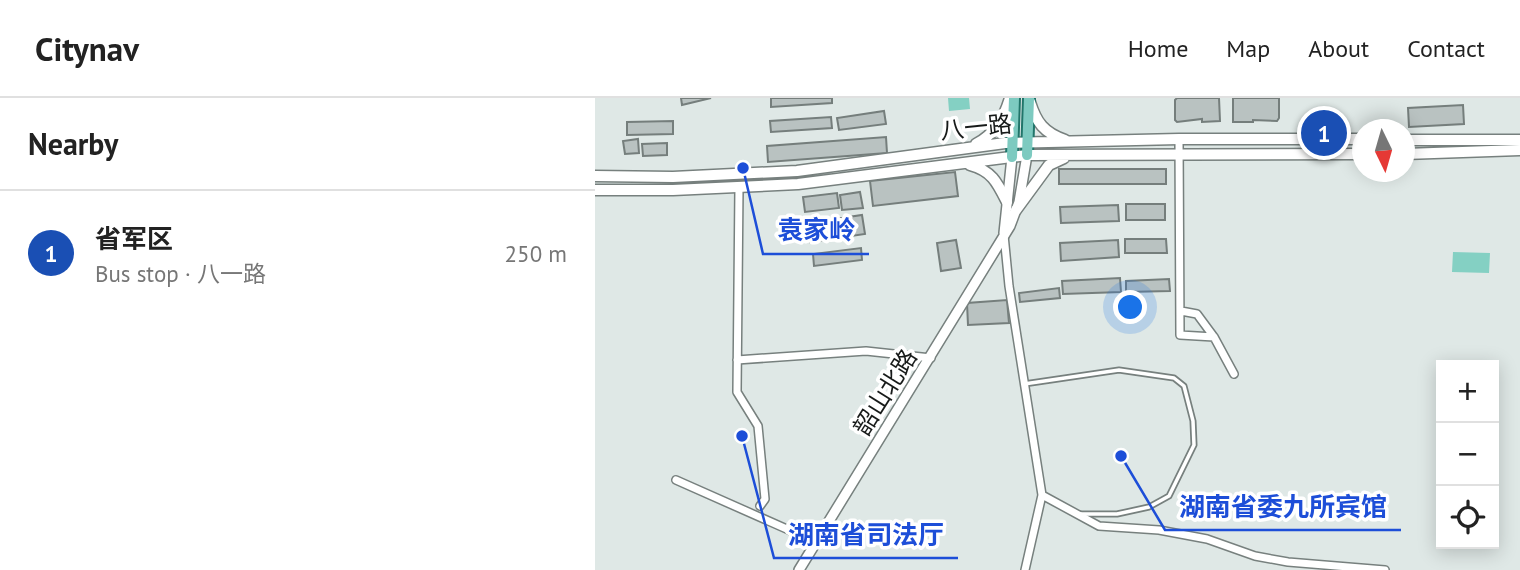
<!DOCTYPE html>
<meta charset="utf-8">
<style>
:root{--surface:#fff;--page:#f2f2f2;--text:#222;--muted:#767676;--line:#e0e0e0;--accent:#b4280d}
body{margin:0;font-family:"PT Sans","Noto Sans SC",sans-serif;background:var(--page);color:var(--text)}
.controls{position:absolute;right:21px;bottom:21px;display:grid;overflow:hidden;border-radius:0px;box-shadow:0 4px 18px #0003}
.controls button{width:63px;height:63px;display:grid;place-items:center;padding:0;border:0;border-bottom:2px solid var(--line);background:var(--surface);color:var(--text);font:35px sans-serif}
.compass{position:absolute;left:757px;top:21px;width:63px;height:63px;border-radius:50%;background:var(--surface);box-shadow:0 4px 18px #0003;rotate:175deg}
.you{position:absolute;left:536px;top:210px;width:24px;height:24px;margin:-18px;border:5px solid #fff;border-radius:50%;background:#1a73e8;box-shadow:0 0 0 10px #1a73e833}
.badge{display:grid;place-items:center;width:46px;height:46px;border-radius:50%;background:var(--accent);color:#fff;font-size:23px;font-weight:700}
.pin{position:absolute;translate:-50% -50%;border:4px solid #fff;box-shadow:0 2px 7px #0006}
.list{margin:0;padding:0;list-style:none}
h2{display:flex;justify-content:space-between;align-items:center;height:91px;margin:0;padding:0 28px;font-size:30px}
h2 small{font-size:23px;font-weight:400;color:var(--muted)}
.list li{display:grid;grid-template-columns:46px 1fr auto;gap:21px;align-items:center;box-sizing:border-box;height:126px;padding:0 28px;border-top:2px solid var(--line)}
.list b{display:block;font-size:26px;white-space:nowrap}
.list p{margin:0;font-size:23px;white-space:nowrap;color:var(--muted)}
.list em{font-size:23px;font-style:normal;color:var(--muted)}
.icon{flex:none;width:38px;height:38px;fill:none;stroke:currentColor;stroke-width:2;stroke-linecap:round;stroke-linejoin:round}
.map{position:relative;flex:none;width:925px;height:472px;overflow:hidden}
header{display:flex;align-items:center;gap:42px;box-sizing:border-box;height:98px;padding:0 35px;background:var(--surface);border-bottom:2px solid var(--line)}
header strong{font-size:33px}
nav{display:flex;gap:38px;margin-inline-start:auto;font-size:24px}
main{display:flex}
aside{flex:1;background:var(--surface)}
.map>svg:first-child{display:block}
.green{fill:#84d0c3}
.building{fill:#b9c2c1;stroke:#757e7c;stroke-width:2}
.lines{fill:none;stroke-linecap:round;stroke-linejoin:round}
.service-casing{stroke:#77807e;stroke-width:7}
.minor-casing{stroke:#77807e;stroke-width:10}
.tertiary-casing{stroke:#77807e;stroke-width:12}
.secondary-casing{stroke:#77807e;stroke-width:13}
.primary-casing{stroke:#21756a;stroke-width:14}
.service{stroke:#fff;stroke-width:3.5}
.minor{stroke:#fff;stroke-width:7}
.tertiary{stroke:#fff;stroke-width:9}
.secondary{stroke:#fff;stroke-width:10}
.primary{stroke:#7dcac0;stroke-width:10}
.labels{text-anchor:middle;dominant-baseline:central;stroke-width:7;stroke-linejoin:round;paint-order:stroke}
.street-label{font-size:24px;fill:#171a19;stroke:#fff}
.leader{fill:none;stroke:#1d4ed8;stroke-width:2.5}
.callout-dot{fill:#1d4ed8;stroke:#fff;stroke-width:2.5}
.callout-label{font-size:26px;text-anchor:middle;font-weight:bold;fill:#1d4ed8;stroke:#fff;stroke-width:7;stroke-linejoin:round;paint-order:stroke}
</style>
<header>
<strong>Citynav</strong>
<nav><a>Home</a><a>Map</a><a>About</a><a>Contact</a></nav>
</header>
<main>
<aside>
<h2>Nearby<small></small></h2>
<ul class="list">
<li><span class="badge" style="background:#1a4fb4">1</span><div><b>省军区</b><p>Bus stop · 八一路</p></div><em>250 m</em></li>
</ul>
</aside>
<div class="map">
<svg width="925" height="472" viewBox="0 0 925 472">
<rect width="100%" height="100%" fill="#dfe8e6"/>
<path class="green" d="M353,0h21l1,11 -21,2z
M858,154l37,1 -1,20 -37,-1z"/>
<path class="building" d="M86,0h30l-29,7z
M176,0h61v5l-61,4z
M582,0h42l1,23 -18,1v-3l-25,3 -2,-2v-20z
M638,0h46v20l-2,3 -24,-1v2h-20z
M868,7l1,19 -55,3 -1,-19z
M289,13l2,13 -47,6 -2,-12z
M236,19l1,11 -61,4 -1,-11z
M78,23v13l-46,1v-13z
M291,39l1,16 -119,9 -1,-16z
M43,41l1,14 -14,1 -2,-13z
M72,45v12l-24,1 -1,-12z
M464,71h107v15h-107z
M360,74l3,24 -85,10 -3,-25z
M265,94l3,16 -21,2 -2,-15z
M242,95l2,15 -34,4 -2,-15z
M531,106h39v16h-39z
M523,107l1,16 -58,2 -1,-16z
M267,117l3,19 -55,8 -2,-19z
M530,141h41l1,14h-42z
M361,142l5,28 -20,3 -4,-28z
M523,142l1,17 -58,4 -1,-18z
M266,150l1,12 -48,6 -1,-12z
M525,180l1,14 -58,2 -1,-13z
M574,181l1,12 -44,1v-11z
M464,190l1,10 -40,4 -1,-9z
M412,202l2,23 -41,2 -1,-22z"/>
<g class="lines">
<defs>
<path id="service" d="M429,286l95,-14 55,8 10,8 9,35 1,24 -25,51 -20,11 -32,7h-36"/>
<path id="minor" d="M584,41l1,196 34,2
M144,89l-2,205 21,34 7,73 -5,7
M409,137l5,51 33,209 -17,75
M586,213l16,3 17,23 20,37
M142,262l129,-9 65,7
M81,382l140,62
M447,397l57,31 60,4 48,9 48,17 33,6 97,8"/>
<path id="tertiary" d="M409,135l8,-76
M204,472l211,-344 9,-24 8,-47"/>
<path id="secondary" d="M435,4c6,20 14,31 35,38
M810,42h115
M381,46c19,-10 28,-26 34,-46
M810,56l115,-4
M375,67c22,6 27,17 37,37
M0,78l78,1 124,-6 208,-28 174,-4h184
M0,92h78l125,-6 229,-29 336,-1
M421,112l33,-45 15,-7"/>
<path id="primary" d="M432,57l2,-57
M417,59l2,-59"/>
</defs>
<use href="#service" class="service-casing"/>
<use href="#minor" class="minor-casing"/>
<use href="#tertiary" class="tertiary-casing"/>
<use href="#secondary" class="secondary-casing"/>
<use href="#primary" class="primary-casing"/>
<use href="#service" class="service"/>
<use href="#minor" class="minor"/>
<use href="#tertiary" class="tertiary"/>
<use href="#secondary" class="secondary"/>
<use href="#primary" class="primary"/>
</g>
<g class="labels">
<g class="street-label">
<text transform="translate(381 29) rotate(-6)">八一路</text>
<text transform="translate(290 294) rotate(-58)">韶山北路</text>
</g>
</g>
<path class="leader" d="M148 70L168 156H274M526 358L570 432H806M147 338L179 460H363"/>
<g class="callout-dot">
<circle cx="148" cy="70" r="7"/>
<circle cx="526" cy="358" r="7"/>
<circle cx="147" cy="338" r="7"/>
</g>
<g class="callout-label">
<text x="221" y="141">袁家岭</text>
<text x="688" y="418">湖南省委九所宾馆</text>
<text x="271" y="446">湖南省司法厅</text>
</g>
</svg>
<div class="controls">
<button>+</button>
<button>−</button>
<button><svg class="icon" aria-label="locate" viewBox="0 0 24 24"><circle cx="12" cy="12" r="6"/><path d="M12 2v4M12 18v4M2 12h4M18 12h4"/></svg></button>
</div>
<svg class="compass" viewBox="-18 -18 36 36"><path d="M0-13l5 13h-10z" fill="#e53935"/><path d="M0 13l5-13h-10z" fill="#767676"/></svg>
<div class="you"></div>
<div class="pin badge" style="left:729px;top:35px;background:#1a4fb4">1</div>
</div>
</main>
